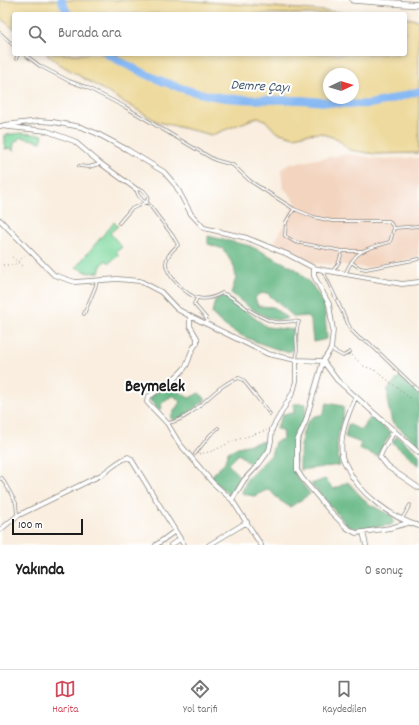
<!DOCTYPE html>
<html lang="tr">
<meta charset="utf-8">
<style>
:root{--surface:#fff;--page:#f6f6f6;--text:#222;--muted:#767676;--line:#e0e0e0;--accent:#d1495b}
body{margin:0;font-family:Dekko,sans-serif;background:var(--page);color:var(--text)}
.compass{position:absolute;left:323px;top:68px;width:36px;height:36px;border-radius:50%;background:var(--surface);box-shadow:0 2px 6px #0003;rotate:86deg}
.scale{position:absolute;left:12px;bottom:10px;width:71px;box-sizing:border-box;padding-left:4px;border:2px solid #1c1c1c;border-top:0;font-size:11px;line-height:14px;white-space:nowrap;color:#1c1c1c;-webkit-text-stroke:3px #fff;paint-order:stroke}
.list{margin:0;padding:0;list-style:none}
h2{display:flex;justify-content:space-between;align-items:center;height:52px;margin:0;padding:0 16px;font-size:17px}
h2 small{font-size:13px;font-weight:400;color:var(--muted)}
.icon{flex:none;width:22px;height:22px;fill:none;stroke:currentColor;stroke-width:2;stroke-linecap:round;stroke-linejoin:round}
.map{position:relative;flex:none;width:419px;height:545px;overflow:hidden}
.search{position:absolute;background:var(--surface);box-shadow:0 2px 6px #0003;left:12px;right:12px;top:12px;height:44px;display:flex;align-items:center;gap:10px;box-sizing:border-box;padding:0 14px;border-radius:4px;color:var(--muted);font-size:15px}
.sheet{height:124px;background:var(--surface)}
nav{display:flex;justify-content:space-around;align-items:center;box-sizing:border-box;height:56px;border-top:1px solid var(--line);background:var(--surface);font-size:11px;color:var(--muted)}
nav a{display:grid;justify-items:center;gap:2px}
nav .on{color:var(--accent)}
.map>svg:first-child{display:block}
.built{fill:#f3d4bf}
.green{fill:#7ed89e;stroke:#4d7a5d}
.forest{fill:#66b885;stroke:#416a50}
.sand{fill:#eeda9e;stroke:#857b5d;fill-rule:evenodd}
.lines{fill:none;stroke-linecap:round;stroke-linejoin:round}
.river{stroke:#87b9f4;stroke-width:8}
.lane-casing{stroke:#8a857e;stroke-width:3.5}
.street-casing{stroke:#8a857e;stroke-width:5.5}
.secondary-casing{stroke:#8a857e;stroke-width:7}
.path{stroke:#8a857e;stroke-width:1;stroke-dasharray:1 3;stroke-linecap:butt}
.lane{stroke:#fff;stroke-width:2}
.street{stroke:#fff;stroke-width:4}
.secondary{stroke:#fff;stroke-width:5.5}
.labels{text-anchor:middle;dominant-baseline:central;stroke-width:4;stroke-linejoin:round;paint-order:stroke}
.water-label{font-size:14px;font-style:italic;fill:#475b72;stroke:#fff}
.district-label{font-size:17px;font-weight:bold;fill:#1c1c1c;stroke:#fff}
</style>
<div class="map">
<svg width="419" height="545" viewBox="0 0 419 545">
<rect width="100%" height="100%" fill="#fff"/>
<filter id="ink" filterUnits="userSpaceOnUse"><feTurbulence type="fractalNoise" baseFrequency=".025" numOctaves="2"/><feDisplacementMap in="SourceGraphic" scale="8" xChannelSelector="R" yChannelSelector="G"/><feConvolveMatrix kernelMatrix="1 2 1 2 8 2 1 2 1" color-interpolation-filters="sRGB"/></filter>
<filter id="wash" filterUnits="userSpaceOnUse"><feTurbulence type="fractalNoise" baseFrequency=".012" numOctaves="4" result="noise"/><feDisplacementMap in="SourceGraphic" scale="16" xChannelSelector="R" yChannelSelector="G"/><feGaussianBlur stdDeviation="0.9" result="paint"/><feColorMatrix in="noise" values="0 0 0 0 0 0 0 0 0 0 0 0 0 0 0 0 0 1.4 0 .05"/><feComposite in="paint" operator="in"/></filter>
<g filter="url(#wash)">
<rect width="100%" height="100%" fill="#f9eedf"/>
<path class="built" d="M347,154l31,5 41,-1v99l-54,11 -30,-4 -3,1 -18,-2 -39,-22 21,-39 -13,-15 -2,-18 8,-5z"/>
<path class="green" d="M20,133l23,2 -2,7 -20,-5 -7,6 -1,8 -2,-3 -6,1v-14z
M114,222l4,4 -8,7 12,14 -6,5 3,3 -10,8 -3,-3 -5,6 -2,6 -10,1 -13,-6z"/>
<path class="forest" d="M208,236l42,10 46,23 16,16 12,19 3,35 -14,3 -2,-20 -3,-6 -14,1 -27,-24 -8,1 -4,4 3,8 15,1 14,11c-15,9 -44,-15 -56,-25l5,-15 -2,-12 -11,-17 -15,-5z
M221,296l7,2 39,29 27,3v16l-3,5 -5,1c-24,-8 -59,-18 -74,-39l3,-13z
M400,376l19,17v52l-27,-23 -4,-17v-16z
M169,385h6l7,9 7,4 10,-5 7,6c-7,6 -26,23 -35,20v-3l9,-14 -7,-7 -12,9 1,3 -2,3h-2l-8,-10 1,-4z
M327,403l16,3c2,12 -4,20 -5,31 -2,10 0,18 2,28l-40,5c0,-15 -1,-44 13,-53 3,-1 7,-2 10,-3z
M293,404h13l-1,14 -9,21 -1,35 15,20 -20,13 -11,-7 -10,-11 -15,7 -11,-2 -1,-2 5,-13 24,-24 4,-13 8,-3 -1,-9 -6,-1 7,-15 11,-1z
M371,417l20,16 -14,23 -18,-7 2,-6 -16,-6 3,-13 13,6z
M397,436l22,19v11l-27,-24z
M264,441l3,6 -12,14 -5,3 -12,-10 -10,10 11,12 -6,14 -5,4 -16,-15 1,-5 11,-10 4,-12 10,-5z
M325,479l9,10 14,-7 19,21 25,13 2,6 -3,3 -34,4 -10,-4 -36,-41z"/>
<path class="sand" d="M0,0h182l182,14h-350v15l-14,-11z
M405,18l14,2v133l-43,1 -27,-4 -11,-11 -18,-6 -13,1 -13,3 -18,-5 -11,-12 -7,-3 -46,18 -54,-13 -97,-57 -15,-11h359zM329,74h24v24h-24z"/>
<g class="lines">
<path class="river" d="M61,0l7,14
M107,54c37,21 76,39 119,44 24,3 49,1 73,2 23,1 47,6 70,4 17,-2 33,-8 50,-13"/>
</g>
</g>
<g filter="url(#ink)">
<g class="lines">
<defs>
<path id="lane" d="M0,33l14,13
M24,54l16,12 29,15 17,6 39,20 69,41 21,12 18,5 17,16 44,28 20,8 18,4h57l5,7
M16,59l2,-5
M79,166l10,1 10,-3
M136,189l7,1 5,6 -1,6 -4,-1 -5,-6z
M294,209l-8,13 -1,14 10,6 47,9
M119,223l12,-14 16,-7 26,34 5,9c-5,5 -11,10 -12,17 -2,11 21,34 32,36 8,2 17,-1 24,-5 9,3 16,9 24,15 8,5 17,10 25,13 10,4 19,-2 28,1 -6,12 0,25 -3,38
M351,262l9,6 6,1 53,-10
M323,271l28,59 9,9 8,3 51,49
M333,271l6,-9 3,-11h19
M345,274c12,-26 19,-24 45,-32l4,-14 25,-2
M197,298l-3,6 12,14 2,6
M84,314l11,-26 2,-7
M332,350l11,6 7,-4
M168,423c29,-5 44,-37 71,-45l4,2 27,34
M195,454l15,-19 8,-7
M0,479l2,-1 14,25 1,12
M402,519l8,-14"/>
<path id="street" d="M4,125l35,-4 14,1 28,5 15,6 32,17 36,22 12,14 15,28 13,14 43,10 40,16 27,14 9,2 79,14 17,-2
M0,126l47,5 27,10 26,22 36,26
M0,220l54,55 21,7 42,-3 23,2 21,11 16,17 13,7 78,38 28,6 27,1 -18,62 -8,18v29l5,8 27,32 18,18 9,5 34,-5 18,-5
M314,268v8l15,28 4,26 -2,19 -8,12 14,19 82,73
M190,316v10l7,12v5c-7,7 -7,16 -11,23 -8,12 -26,23 -38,31l-1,5 20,21 12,20 33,39 20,18
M356,396c-8,18 -17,39 -14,59 0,4 3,8 5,12 11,26 45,51 72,59
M394,430c-3,10 -12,17 -14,27l8,10 31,21
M0,530l17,-14 84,-41c9,-6 17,-14 27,-18l3,2 53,86
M363,532l3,13
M156,545l19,-14
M171,545l9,-6
M209,545l38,-23
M261,545l-29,-45 12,-20 15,-16 10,-14 2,-9 1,-12 21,-37 3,-11v-21"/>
<path id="secondary" d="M353,0l66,5"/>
</defs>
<use href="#lane" class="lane-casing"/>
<use href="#street" class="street-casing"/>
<use href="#secondary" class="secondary-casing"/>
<path class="path" d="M12,257l10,9
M3,265h11l13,-11
M352,355l11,11 12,4 35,28
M199,454l14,-3 20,-10 34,-11"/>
<use href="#lane" class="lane"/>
<use href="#street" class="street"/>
<use href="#secondary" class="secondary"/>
</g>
</g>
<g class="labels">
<g class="water-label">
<text transform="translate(260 87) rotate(3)">Demre Çayı</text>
</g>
<g class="district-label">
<text x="155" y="388">Beymelek</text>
</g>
</g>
</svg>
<svg class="compass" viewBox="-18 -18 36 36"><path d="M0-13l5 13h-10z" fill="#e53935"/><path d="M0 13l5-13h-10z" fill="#767676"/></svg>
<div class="scale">100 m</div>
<div class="search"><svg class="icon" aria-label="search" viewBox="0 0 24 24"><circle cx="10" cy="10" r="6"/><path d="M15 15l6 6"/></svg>Burada ara</div>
</div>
<section class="sheet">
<h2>Yakında<small>0 sonuç</small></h2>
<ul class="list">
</ul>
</section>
<nav>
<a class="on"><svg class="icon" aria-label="map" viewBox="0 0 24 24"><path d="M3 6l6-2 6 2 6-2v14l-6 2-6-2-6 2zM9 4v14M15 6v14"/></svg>Harita</a>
<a><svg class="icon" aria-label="directions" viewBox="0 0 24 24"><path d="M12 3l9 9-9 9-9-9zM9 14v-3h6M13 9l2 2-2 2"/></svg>Yol tarifi</a>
<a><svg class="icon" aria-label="saved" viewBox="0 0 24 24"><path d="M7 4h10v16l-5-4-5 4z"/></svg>Kaydedilen</a>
</nav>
